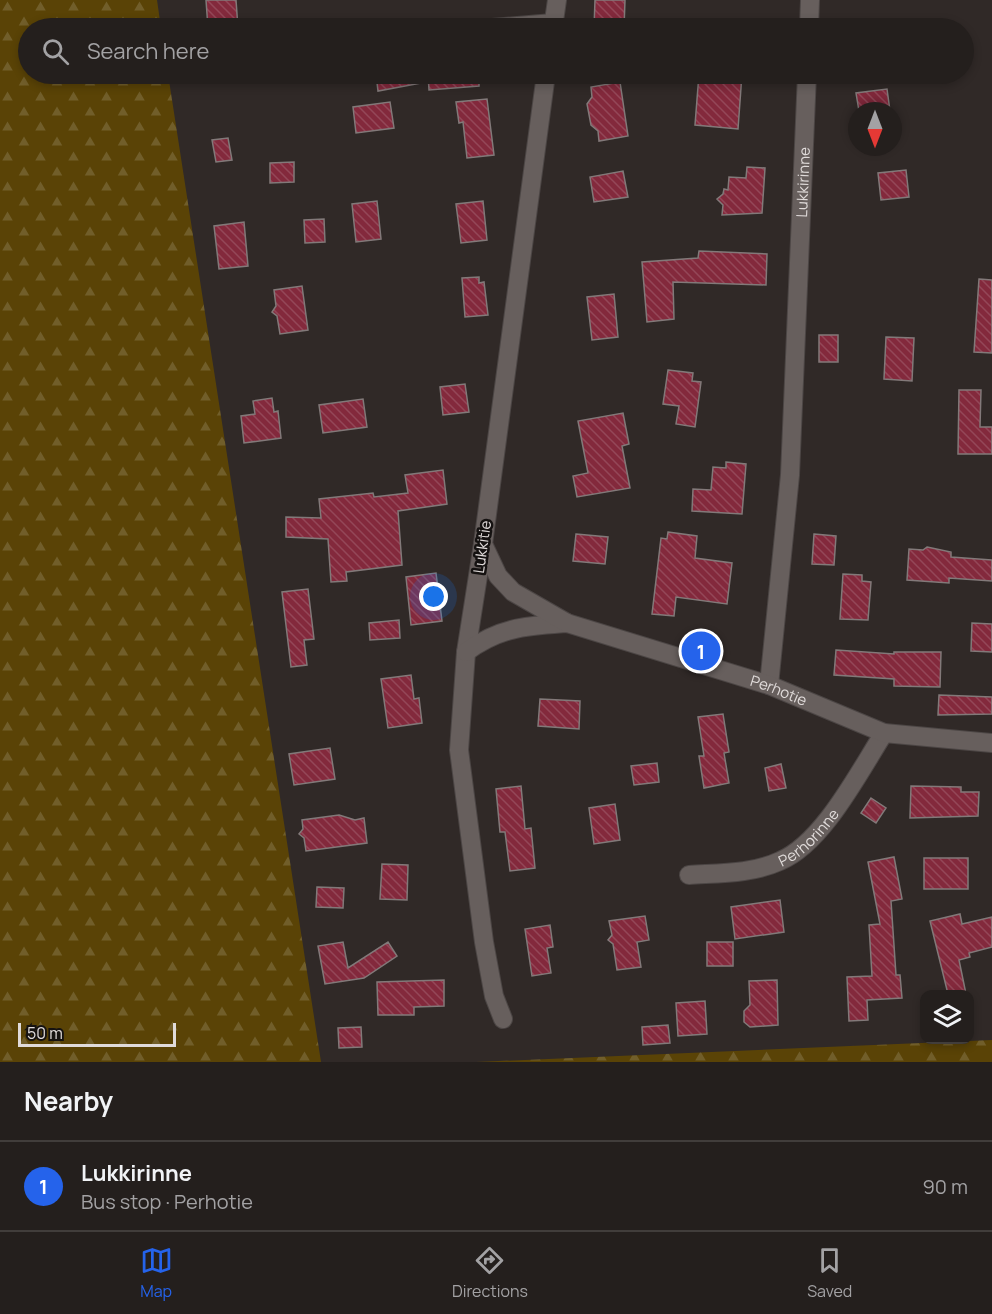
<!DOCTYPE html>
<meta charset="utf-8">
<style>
:root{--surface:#241f1d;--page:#302c2a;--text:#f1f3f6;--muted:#a3a2a4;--line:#413d3b;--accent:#2563eb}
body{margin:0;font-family:Manrope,sans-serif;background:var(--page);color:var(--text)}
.controls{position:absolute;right:18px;bottom:18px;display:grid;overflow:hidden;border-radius:12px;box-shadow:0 3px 9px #0003}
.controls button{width:54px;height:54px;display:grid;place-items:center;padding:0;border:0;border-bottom:2px solid var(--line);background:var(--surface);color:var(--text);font:30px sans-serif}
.compass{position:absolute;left:848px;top:102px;width:54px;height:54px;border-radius:50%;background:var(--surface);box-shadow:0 3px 9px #0003;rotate:180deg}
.scale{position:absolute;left:18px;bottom:15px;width:158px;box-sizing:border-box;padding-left:6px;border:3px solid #e0dbda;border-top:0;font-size:16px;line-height:21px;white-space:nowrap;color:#e0dbda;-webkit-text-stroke:4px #151211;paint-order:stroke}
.you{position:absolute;left:434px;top:597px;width:21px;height:21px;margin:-15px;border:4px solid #fff;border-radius:50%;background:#1a73e8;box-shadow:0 0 0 9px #1a73e833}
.badge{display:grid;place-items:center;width:39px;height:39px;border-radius:50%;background:var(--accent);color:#fff;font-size:20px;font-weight:700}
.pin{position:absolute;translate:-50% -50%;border:3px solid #fff;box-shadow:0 2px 6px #0006}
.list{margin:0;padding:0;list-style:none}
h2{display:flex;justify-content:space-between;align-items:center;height:78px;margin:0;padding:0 24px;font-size:26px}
h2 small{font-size:20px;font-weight:400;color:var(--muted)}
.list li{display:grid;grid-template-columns:39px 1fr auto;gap:18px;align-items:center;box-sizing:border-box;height:90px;padding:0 24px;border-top:2px solid var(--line)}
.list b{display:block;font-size:22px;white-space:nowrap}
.list p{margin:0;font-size:20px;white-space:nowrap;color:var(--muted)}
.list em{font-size:20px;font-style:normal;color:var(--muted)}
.icon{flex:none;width:33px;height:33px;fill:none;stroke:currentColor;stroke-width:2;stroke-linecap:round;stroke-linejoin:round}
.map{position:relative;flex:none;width:992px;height:1062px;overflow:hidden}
.search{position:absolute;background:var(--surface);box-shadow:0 3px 9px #0003;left:18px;right:18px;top:18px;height:66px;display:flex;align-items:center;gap:15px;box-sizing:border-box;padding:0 21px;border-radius:33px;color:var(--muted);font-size:22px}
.sheet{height:168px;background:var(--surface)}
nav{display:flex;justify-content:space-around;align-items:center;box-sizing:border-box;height:84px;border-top:2px solid var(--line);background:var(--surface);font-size:16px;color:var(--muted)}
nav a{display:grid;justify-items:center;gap:3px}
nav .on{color:var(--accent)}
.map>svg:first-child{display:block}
.forest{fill:url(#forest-firs)}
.building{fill:url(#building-back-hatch);stroke:#827979;stroke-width:1.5}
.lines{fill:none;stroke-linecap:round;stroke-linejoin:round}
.street-casing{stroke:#4c4645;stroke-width:20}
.secondary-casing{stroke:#4c4645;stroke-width:20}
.street{stroke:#675f5d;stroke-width:18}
.secondary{stroke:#675f5d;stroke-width:18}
.labels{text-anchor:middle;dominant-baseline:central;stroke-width:5;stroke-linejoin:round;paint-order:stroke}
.street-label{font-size:15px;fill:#e0dbda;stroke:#151211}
</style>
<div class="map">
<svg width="992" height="1062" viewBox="0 0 992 1062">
<defs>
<pattern id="forest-firs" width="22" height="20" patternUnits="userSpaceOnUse" patternTransform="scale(1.5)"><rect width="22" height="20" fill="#5a4306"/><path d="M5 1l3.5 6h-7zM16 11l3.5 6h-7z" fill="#715e2a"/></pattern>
<pattern id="building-back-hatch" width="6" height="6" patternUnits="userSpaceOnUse" patternTransform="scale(1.5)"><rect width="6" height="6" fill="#83293c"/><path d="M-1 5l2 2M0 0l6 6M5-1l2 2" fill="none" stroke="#944758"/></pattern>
</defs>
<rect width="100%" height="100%" fill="#302927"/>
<path class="forest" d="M0,0h157l4,28h-133v46h140l153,988h-321z
M992,1040v22h-516z"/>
<path class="building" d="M206,0h30l2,28h-30z
M595,0h30l-1,28h-30z
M376,74h50l1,8 -49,9z
M428,74h51v12l-50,4z
M699,74h43l-4,55 -43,-4z
M620,82l8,54 -29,5 -1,-10 -7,-6 -4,-21 5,-7 -1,-10z
M887,89l3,22h-31l-3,-18z
M487,99l7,56 -27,3 -4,-36 -4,1 -3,-21z
M390,102l4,26 -38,5 -3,-26z
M228,138l4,22 -16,2 -4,-22z
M294,162v20l-24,1v-20z
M747,167l18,1 -3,45 -40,2 1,-10 -6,-6 6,-5 1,-5 4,1 1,-13 17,1z
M906,170l3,27 -28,3 -3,-27z
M623,171l5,26 -34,5 -4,-25z
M377,201l4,38 -25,3 -4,-38z
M483,201l4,39 -26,3 -5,-39z
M324,219l1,23 -20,1 -1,-23z
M244,222l4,44 -29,3 -5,-43z
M699,251l68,3 -1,31 -93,-3 1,37 -27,3 -5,-60 56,-4z
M479,277v6l5,-1 4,33 -23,2 -3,-39z
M979,279l13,1v73l-18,-1z
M302,286l6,44 -28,4 -3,-18 -5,-4 4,-6 -2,-16z
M614,294l4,43 -26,3 -5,-43z
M819,335h19v27h-19z
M886,337l28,1 -2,43 -28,-2z
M668,370l25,3 -1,8 9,1 -6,45 -19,-3 3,-18 -16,-2z
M465,384l4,28 -26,3 -3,-28z
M959,390h22l-1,37h12v27h-34z
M272,398l2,14 4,-1 3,27 -37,5 -3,-27 14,-2 -2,-13z
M363,399l4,28 -44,6 -4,-28z
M623,413l6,31 -7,2 8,42 -53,9 -4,-21 15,-3 -10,-52z
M726,462l20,2 -4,50 -50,-3 1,-22 18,1 2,-23 13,1z
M443,470l4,34 -49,7 4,54 -56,7 1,9 -16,1 -3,-43 -42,-2v-20l35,1 -2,-19 54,-6 1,4 34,-4 -3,-18z
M668,532l29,4 -2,22 37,5 -5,41 -51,-7 -2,19 -22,-2 9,-76 6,1z
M576,534l32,3 -3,27 -32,-3z
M814,534l22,2 -2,29 -22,-1z
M927,547l24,5v5l41,3v21l-43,-3v5l-42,-3 2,-31 14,1z
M436,573l6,48 -31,4 -5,-48z
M843,574l19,1v6l9,1 -3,38 -28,-1z
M308,589l6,50 -10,1 3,25 -16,2 -9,-75z
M399,620l1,18 -30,2 -1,-17z
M972,623l20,1v28l-21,-1z
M836,650l58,4v-2h47l-1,35 -46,-1v-7l-60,-4z
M411,675l3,24 5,-1 3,25 -34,5 -7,-49z
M939,695l53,2v17l-54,1z
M540,699l40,2 -1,28 -41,-3z
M723,714l6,38 -5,1 5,30 -25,5 -5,-32h5l-6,-39z
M330,748l5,31 -41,6 -5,-31z
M657,763l2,19 -25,3 -3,-19z
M781,764l5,24 -17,3 -4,-23z
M521,786l4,43 6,-1 4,40 -25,3 -5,-39h-5l-4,-43z
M911,786l50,1v5h18l-1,24 -68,2z
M871,798l15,10 -10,15 -15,-10z
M615,804l5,36 -26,4 -5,-36z
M339,815l16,5 9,-2 3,25 -61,8 -2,-13 -5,-4 4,-5 -1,-9z
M894,857l8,42 -11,2 5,74h4l2,23 -35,2 1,20 -19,1 -2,-44 25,-1 -3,-51 11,-1 -12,-62z
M924,858h44v31h-44z
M382,864l26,1 -1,35 -27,-1z
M317,887l27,1 -1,20 -27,-1z
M780,900l4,32 -49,7 -4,-32z
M960,914l2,10 30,-7v30l-23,6 1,4 -11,3 7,34h-18l-18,-73z
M645,916l4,24 -12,2 4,25 -24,3 -4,-26 -5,-4 4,-5 -3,-14z
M550,925l3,22 -6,1 4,25 -19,3 -7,-47z
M343,942l5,26 40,-26 9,14 -33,22 -39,6 -7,-38z
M707,942h26v24h-26z
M444,980v26l-30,1v8h-36l-1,-33z
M777,980l1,45 -28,2 -6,-5v-11l6,-6 -1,-24z
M705,1001l2,33 -29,2 -2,-33z
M668,1025l2,18 -27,2 -1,-18z
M361,1027l1,20 -23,1 -1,-20z"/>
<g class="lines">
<defs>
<g id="street">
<path d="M492,28l61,-5"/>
<path d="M809,28l1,-28"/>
<path d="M483,544l-17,108 -7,98 25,192 10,54 9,23"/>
<path d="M466,652c34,-25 60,-26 101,-29"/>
<path id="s1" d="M769,685l21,-210 17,-401"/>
<path id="s2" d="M689,875c30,-2 63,-1 91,-14 43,-18 79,-89 104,-128"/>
</g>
<g id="secondary">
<path d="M553,28l4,-28"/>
<path id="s3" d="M546,74l-63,470 15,32 15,16 54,31 202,62 115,48 108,10"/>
</g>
</defs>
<use href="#street" class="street-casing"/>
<use href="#secondary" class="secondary-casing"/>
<use href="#street" class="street"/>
<use href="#secondary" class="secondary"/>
</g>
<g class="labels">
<g class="street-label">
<text stroke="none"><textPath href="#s1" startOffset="504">Lukkirinne</textPath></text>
<text transform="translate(482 547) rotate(-82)">Lukkitie</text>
<text stroke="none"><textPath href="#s3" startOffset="816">Perhotie</textPath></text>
<text stroke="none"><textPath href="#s2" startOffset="130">Perhorinne</textPath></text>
</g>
</g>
</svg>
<div class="controls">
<button><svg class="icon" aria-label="layers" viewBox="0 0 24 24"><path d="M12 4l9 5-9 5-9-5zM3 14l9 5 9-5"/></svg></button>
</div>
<svg class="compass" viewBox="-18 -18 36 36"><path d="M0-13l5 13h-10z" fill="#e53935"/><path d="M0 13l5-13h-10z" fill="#a3a2a4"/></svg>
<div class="scale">50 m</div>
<div class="you"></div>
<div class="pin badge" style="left:701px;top:651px">1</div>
<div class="search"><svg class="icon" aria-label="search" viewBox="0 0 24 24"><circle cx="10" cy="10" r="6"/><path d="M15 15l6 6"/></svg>Search here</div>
</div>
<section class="sheet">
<h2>Nearby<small></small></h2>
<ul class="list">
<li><span class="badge">1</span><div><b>Lukkirinne</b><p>Bus stop · Perhotie</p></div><em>90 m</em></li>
</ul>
</section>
<nav>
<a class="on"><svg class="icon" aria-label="map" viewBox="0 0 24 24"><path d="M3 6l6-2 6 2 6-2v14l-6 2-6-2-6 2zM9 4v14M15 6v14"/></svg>Map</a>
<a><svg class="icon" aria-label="directions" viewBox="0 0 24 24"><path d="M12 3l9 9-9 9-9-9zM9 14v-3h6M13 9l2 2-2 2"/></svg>Directions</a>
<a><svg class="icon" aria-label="saved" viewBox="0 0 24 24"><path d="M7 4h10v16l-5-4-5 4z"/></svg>Saved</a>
</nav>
